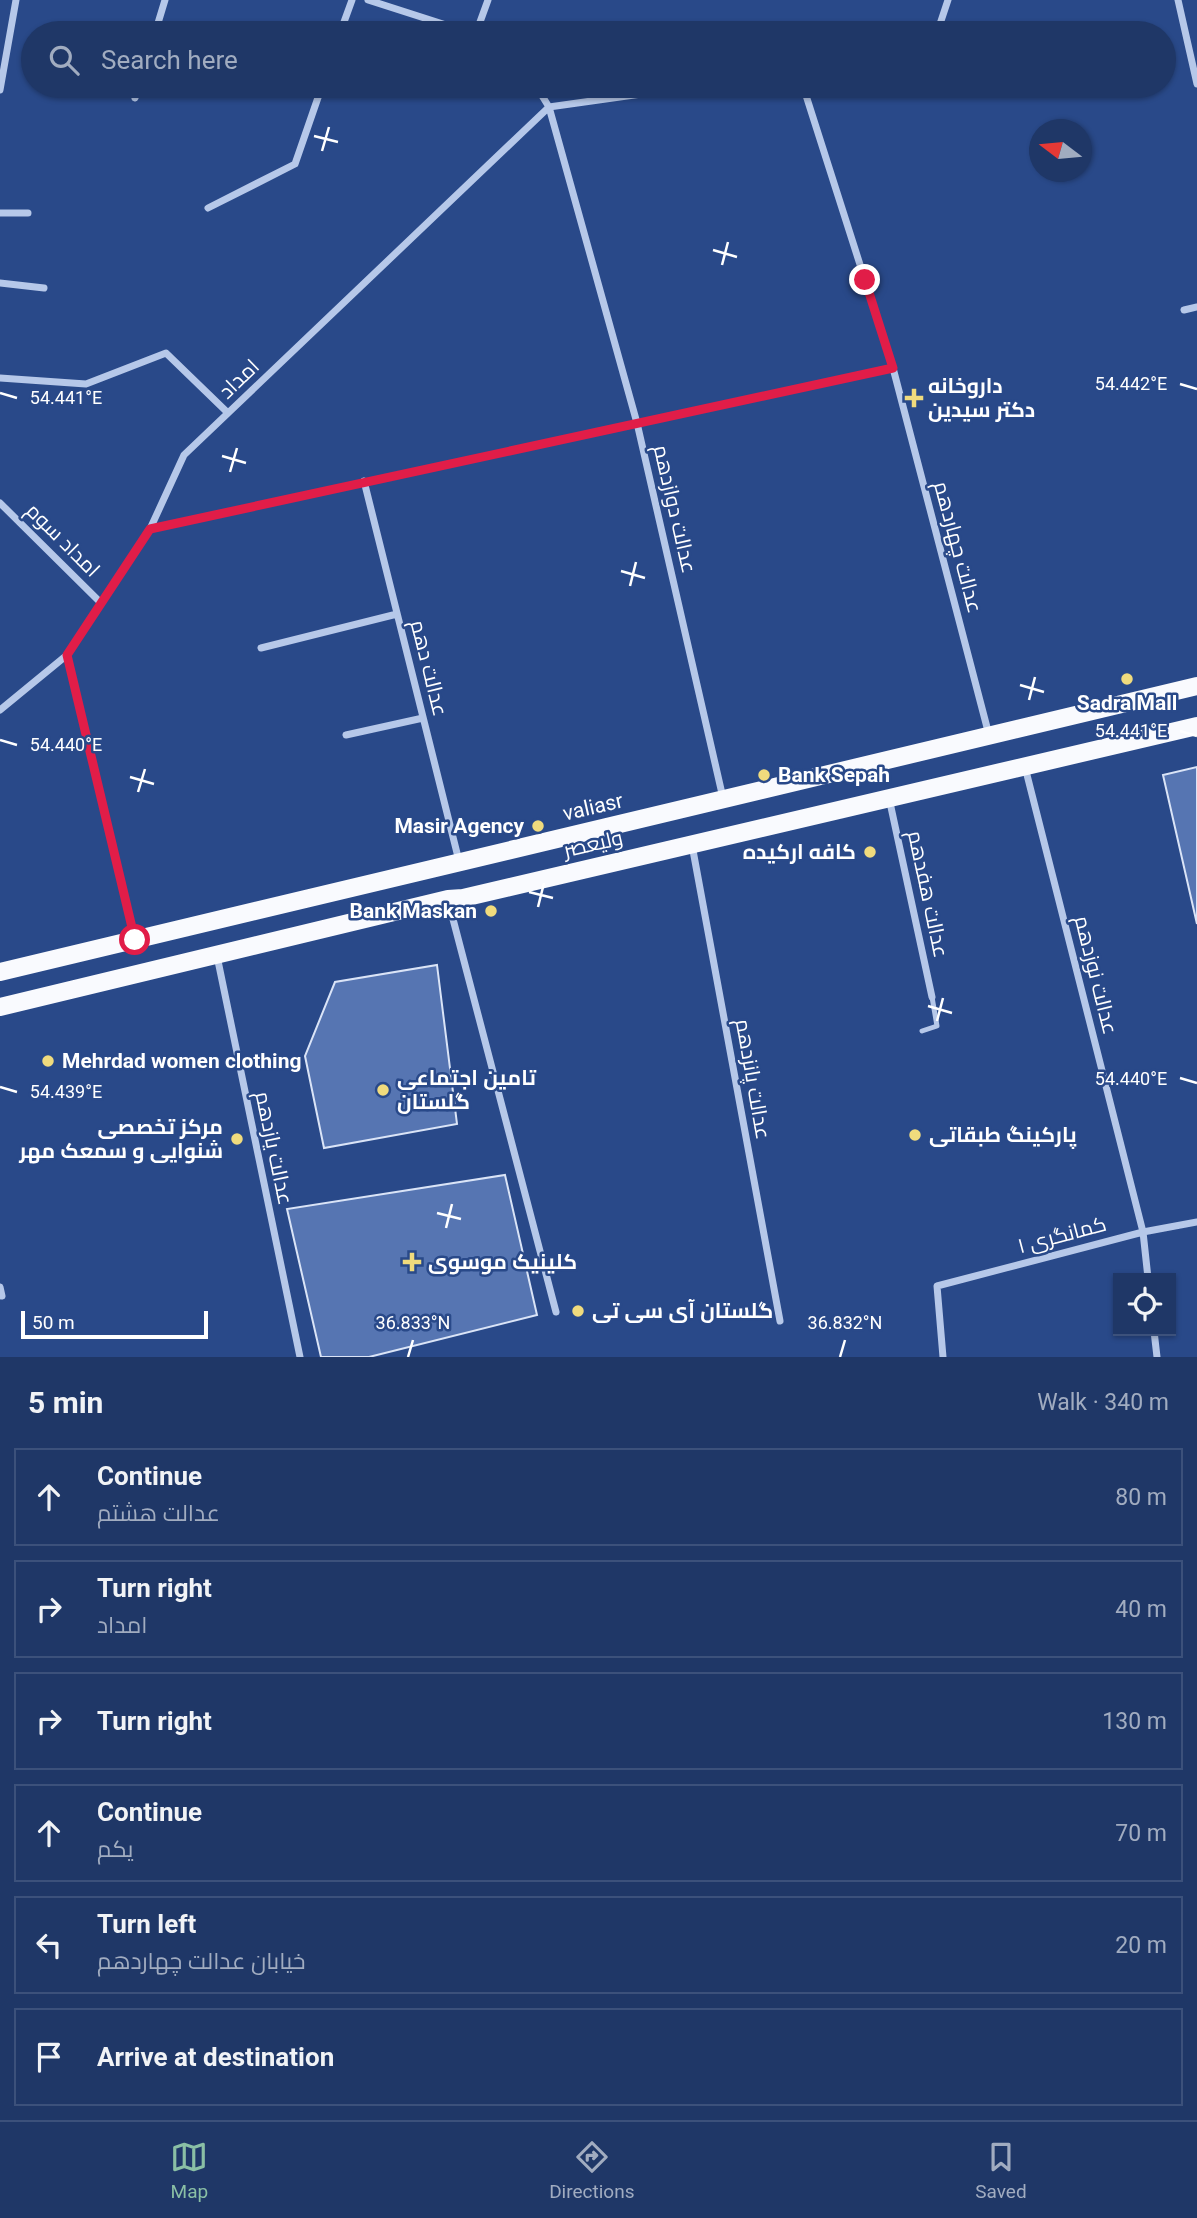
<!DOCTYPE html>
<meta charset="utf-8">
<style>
:root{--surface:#1f3767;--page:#273f6d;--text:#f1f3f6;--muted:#a1acc0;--line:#3c517b;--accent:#8abfa5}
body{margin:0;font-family:Roboto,Cairo,sans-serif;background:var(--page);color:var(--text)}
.controls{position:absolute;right:21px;bottom:21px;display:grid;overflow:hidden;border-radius:0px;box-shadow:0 2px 5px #0004}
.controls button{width:63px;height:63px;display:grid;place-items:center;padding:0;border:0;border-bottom:2px solid var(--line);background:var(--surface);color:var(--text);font:35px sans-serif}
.compass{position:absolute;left:1029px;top:119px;width:63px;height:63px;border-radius:50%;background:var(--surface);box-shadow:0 2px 5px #0004;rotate:286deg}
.scale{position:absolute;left:21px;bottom:18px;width:187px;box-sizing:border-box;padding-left:7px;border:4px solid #fff;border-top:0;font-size:19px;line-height:24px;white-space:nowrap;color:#fff;-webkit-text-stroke:5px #294989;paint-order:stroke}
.stop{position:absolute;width:21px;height:21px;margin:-16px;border:5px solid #e11d48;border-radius:50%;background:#fff}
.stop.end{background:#e11d48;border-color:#fff;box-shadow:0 2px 7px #0008}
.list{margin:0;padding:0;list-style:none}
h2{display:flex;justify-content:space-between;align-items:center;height:91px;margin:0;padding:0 28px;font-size:30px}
h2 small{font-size:23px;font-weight:400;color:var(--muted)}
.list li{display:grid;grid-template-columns:46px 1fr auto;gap:21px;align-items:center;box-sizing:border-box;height:98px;margin:0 14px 14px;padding:0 14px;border:2px solid var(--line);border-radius:0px}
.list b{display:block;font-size:26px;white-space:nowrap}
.list p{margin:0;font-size:23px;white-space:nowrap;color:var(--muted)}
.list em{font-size:23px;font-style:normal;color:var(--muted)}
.icon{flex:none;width:38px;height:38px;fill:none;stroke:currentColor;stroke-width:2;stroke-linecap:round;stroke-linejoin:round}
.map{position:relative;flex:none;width:1197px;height:1357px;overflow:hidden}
.search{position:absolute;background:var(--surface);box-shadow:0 2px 5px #0004;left:21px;right:21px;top:21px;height:77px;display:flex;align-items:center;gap:18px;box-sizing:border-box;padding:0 24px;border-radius:38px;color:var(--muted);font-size:26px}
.sheet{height:763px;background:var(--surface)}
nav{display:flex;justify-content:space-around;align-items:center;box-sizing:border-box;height:98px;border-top:2px solid var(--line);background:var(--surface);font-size:19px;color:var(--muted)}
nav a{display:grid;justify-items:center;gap:4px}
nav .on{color:var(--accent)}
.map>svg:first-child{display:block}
.building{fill:#5675b2;stroke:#dae4f7;stroke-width:2}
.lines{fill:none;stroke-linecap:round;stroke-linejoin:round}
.lane{stroke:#b6c8e9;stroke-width:5}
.street{stroke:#b6c8e9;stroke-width:7}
.primary{stroke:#f9fafe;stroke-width:18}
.route{stroke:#e11d48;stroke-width:9}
.ticks{fill:none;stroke:#fff;stroke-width:2.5}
.poi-dot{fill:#f0db7d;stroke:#294989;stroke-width:2.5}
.labels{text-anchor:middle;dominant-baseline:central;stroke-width:5;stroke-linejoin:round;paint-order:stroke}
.street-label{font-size:21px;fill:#fff;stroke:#294989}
.poi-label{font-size:21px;font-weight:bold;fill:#fff;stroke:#294989;text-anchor:start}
.ticks-label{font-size:18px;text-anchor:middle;fill:#fff;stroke:#294989;stroke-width:5;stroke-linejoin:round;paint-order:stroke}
</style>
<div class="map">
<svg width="1197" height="1357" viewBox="0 0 1197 1357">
<rect width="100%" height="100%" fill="#294989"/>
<path class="building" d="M1197,767v157l-34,-149z
M437,965l20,159 -133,24 -19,-92 30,-74z
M505,1175l32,140 -168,42h-48l-34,-148z"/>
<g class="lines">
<path class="lane" d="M922,1031l15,-5 -5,-29"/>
<path class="street" d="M368,0l103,33
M1178,0l19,84
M155,33l10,-33
M340,33l12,-33
M476,33l12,-33
M937,33l11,-33
M536,86l13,21 88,316 86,375
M803,86l90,282 96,367
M0,90l16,-90
M135,98l4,-12
M549,107l149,-21
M208,208l87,-44 27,-78
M0,213h28
M0,283l44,5
M1184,310l13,-3
M0,378l86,6 80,-31 62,60
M364,481l95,380
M0,503l101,100
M150,529l743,-161
M261,648l136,-34
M67,655l68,285
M0,710l67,-55 83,-126 34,-74 365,-348
M346,735l77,-17
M1025,767l118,465 5,46
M889,798l43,199
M692,845l88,476
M448,900l108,412
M217,956l83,401
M0,1287l2,9
M1154,1331l3,26
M943,1357l-6,-71 206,-54 54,-10"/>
<path class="primary" d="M0,972l1197,-286
M0,1007l448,-108 15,-1 734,-172"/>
</g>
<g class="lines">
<path class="route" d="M135,940l-68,-285 83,-126 743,-161 -28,-88"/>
</g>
<path class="ticks" d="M314,136l24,6M322,151l7,-24M713,250l24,7M722,265l6,-23M1180,384l17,5M0,393l17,5M222,456l24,7M230,472l7,-24M621,571l24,7M630,586l6,-24M1020,685l24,7M1029,700l6,-23M1180,731l17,5M0,740l17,5M130,777l24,7M138,792l7,-23M529,892l24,6M538,907l6,-24M928,1006l24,7M937,1021l6,-23M1180,1078l17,5M0,1087l17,5M437,1213l24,6M446,1228l6,-24M408,1357l5,-17M840,1357l5,-17"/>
<g class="poi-dot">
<path d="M910.5 387.5h7v7h7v7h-7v7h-7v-7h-7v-7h7z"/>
<circle cx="1127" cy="679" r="7"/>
<circle cx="764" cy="775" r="7"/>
<circle cx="538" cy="826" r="7"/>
<circle cx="870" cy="852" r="7"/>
<circle cx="491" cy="911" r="7"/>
<circle cx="48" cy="1061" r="7"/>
<circle cx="383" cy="1090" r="7"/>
<circle cx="915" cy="1135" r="7"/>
<circle cx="237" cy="1139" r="7"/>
<path d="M408.5 1251.5h7v7h7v7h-7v7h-7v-7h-7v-7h7z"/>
<circle cx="578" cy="1311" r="7"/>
</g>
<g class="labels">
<g class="street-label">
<text transform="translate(239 379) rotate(-44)">امداد</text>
<text transform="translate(675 509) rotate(77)">عدالت دوازدهم</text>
<text transform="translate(63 540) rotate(45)">امداد سوم</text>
<text transform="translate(958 547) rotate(75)">عدالت چهاردهم</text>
<text transform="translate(429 668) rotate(76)">عدالت دهم</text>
<text transform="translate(593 807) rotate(-13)">valiasr</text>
<text transform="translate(593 844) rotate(-13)">ولیعصر</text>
<text transform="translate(928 894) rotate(78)">عدالت هفدهم</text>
<text transform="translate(1096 975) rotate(76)">عدالت نوزدهم</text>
<text transform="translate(753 1079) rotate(80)">عدالت پانزدهم</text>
<text transform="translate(274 1148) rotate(78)">عدالت یازدهم</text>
<text transform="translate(1062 1235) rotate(-15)">۱ کمانگری</text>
</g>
<g class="poi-label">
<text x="928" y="386">داروخانه<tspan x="928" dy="24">دکتر سیدین</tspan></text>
<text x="1127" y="703" text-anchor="middle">Sadra Mall</text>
<text x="778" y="775">Bank Sepah</text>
<text x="524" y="826" text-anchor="end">Masir Agency</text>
<text x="856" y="852" text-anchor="end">کافه ارکیده</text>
<text x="477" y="911" text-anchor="end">Bank Maskan</text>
<text x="62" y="1061">Mehrdad women clothing</text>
<text x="397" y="1078">تامین اجتماعی<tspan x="397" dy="24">گلستان</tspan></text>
<text x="223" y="1127" text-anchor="end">مرکز تخصصی<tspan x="223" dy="24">شنوایی و سمعک مهر</tspan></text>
<text x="929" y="1135">پارکینگ طبقاتی</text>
<text x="428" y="1262">کلینیک موسوی</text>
<text x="592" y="1311">گلستان آی سی تی</text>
</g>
</g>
<g class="ticks-label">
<text x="1131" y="390">54.442°E</text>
<text x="66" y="404">54.441°E</text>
<text x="1131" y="737">54.441°E</text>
<text x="66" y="751">54.440°E</text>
<text x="1131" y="1085">54.440°E</text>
<text x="66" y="1098">54.439°E</text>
<text x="413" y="1329">36.833°N</text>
<text x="845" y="1329">36.832°N</text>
</g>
</svg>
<div class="controls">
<button><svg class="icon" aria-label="locate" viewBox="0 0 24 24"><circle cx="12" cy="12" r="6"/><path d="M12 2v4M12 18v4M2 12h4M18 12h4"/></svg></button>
</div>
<svg class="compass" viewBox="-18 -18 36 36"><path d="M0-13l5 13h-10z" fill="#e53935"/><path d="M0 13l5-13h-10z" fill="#a1acc0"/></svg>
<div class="scale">50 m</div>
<div class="stop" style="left:135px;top:940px"></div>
<div class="stop end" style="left:865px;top:280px"></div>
<div class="search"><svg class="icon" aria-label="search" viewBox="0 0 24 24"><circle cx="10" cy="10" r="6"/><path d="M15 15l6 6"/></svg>Search here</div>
</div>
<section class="sheet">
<h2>5 min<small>Walk · 340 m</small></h2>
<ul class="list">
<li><svg class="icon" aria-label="ahead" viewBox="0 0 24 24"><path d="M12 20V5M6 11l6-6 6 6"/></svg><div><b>Continue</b><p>عدالت هشتم</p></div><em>80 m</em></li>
<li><svg class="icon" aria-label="right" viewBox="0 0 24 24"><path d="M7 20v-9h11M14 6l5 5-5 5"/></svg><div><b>Turn right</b><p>امداد</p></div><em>40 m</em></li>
<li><svg class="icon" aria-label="right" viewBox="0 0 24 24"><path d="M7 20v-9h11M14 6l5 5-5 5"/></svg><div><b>Turn right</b></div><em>130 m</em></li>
<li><svg class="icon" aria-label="ahead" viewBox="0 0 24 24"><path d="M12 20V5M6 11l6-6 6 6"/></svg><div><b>Continue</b><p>یکم</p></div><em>70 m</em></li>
<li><svg class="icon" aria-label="left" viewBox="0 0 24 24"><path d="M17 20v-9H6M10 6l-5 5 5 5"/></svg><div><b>Turn left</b><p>خیابان عدالت چهاردهم</p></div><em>20 m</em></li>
<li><svg class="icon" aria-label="arrive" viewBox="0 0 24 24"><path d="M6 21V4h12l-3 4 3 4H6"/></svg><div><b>Arrive at destination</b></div></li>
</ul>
</section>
<nav>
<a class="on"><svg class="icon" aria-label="map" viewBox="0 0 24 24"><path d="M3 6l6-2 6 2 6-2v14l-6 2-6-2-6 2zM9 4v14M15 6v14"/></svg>Map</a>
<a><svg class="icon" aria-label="directions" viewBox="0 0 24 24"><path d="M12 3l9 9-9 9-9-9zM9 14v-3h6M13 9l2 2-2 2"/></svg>Directions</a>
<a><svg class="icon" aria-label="saved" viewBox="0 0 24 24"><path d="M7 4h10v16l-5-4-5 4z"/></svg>Saved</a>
</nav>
